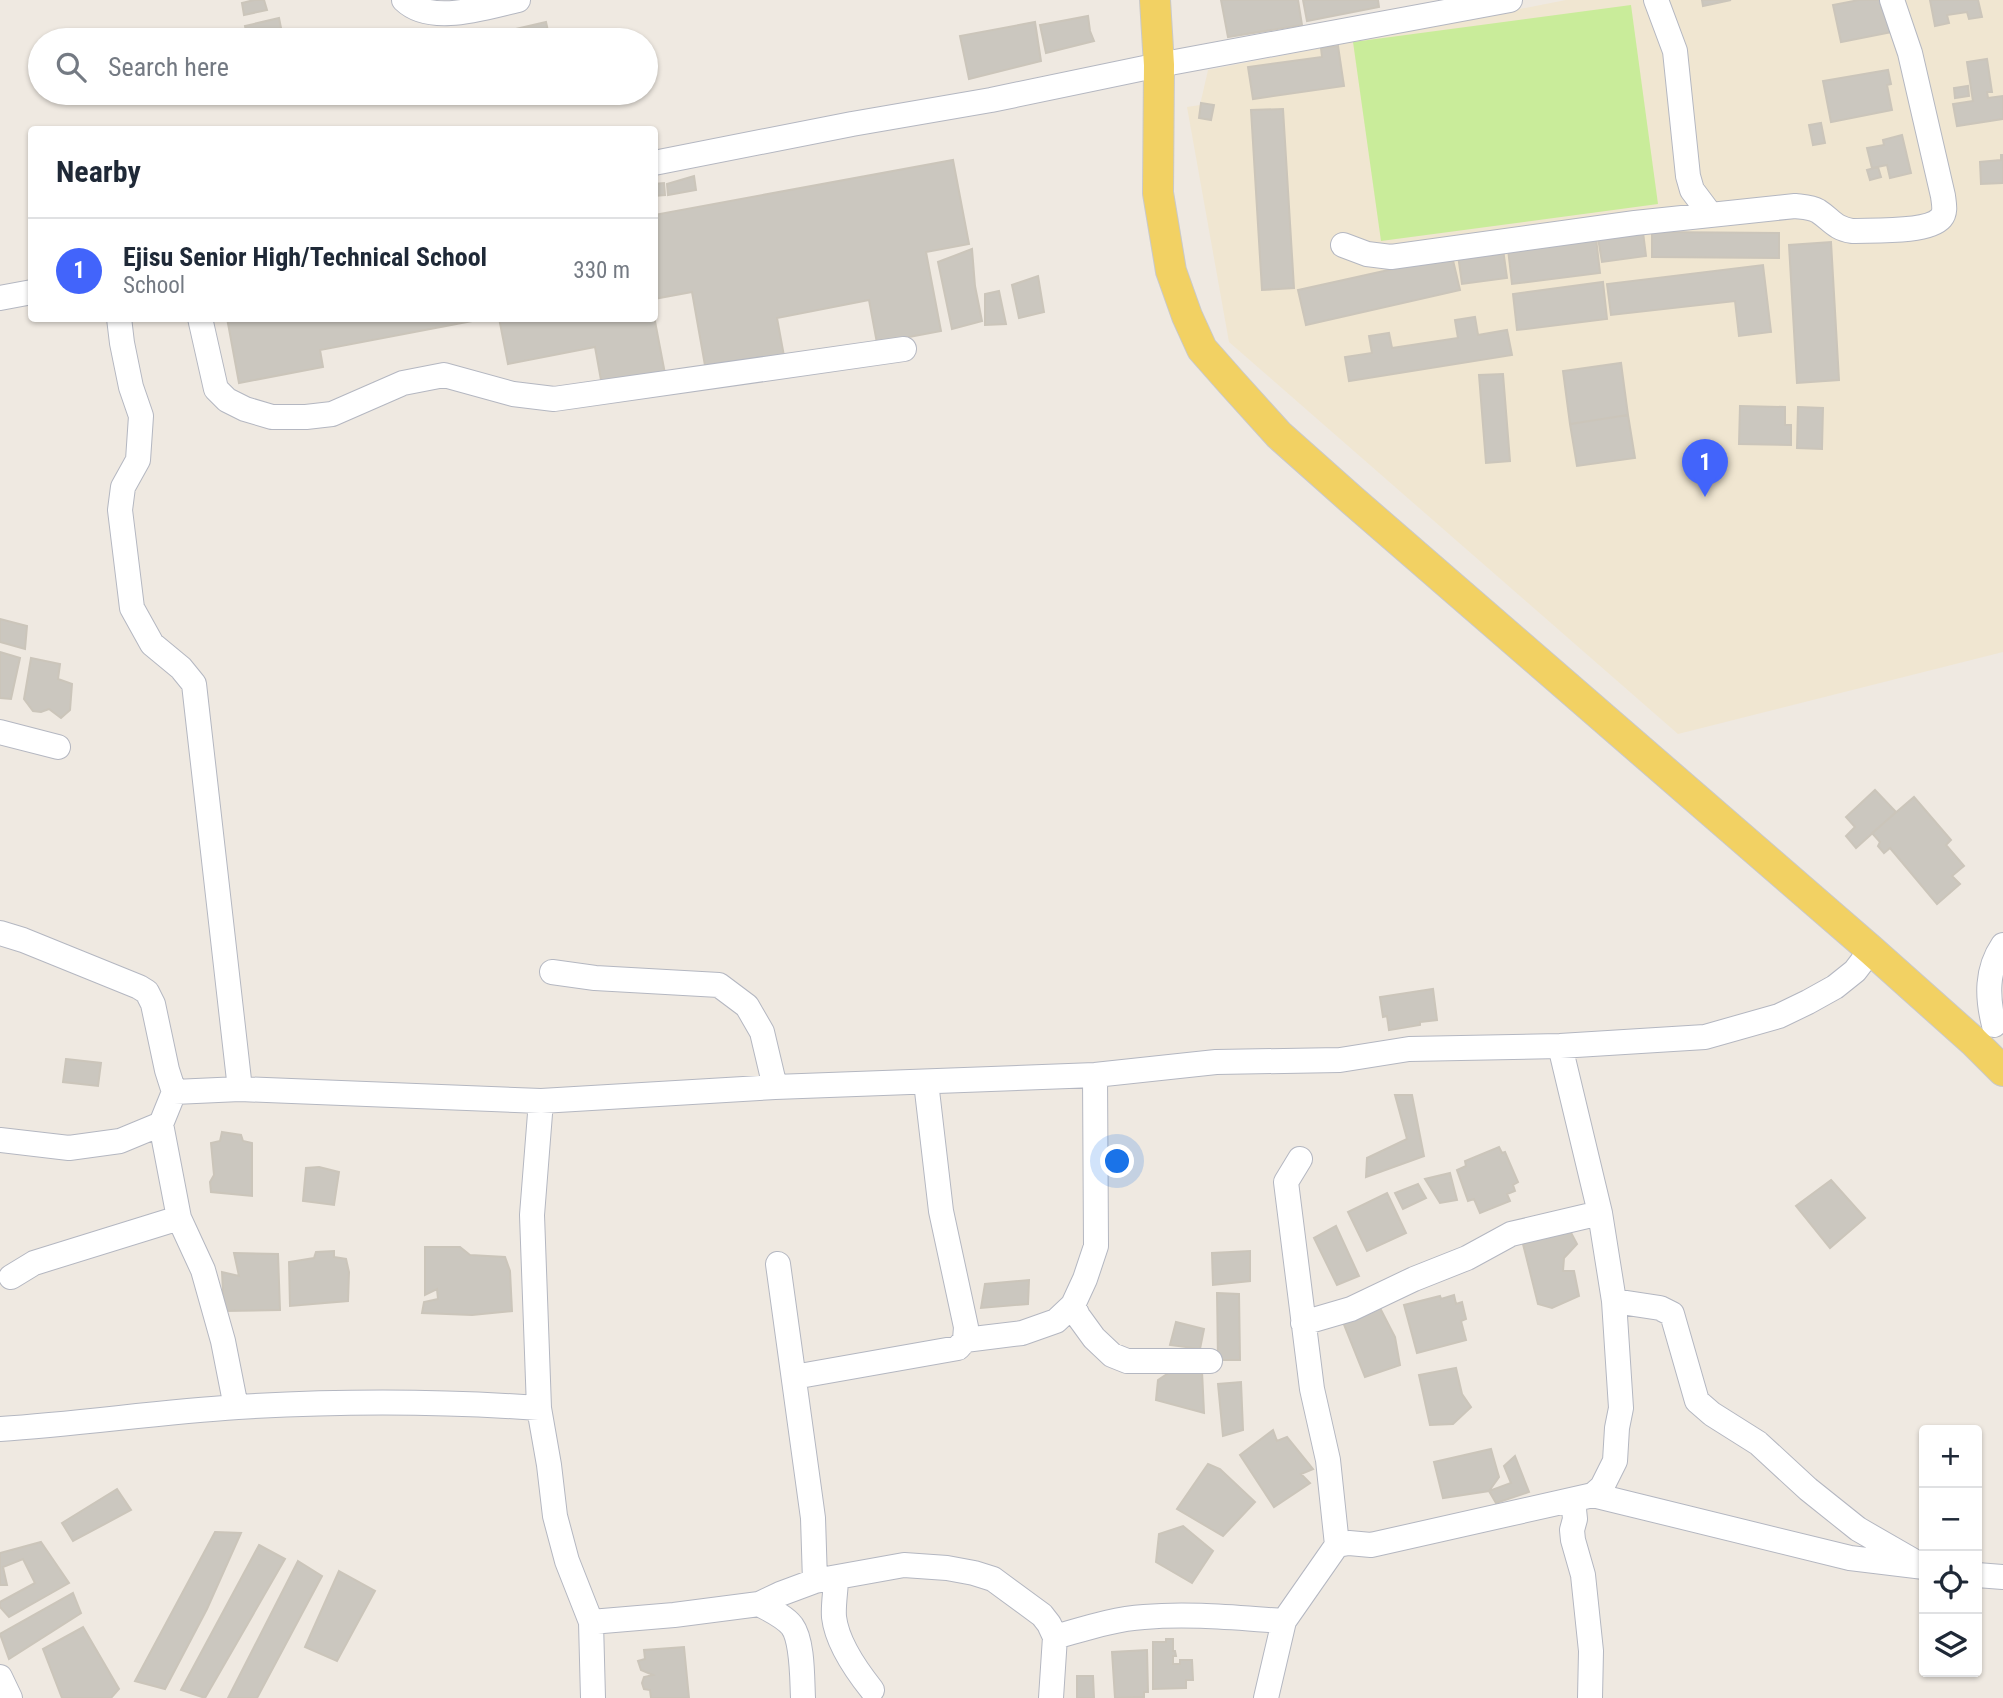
<!DOCTYPE html>
<meta charset="utf-8">
<style>
:root{--surface:#fff;--page:#f2f2f3;--text:#1f2937;--muted:#747a83;--line:#e0e1e3;--accent:#4264fb}
body{margin:0;font-family:"Roboto Condensed",sans-serif;background:var(--page);color:var(--text)}
.controls{position:absolute;right:21px;bottom:21px;display:grid;overflow:hidden;border-radius:7px;box-shadow:0 2px 5px #0004}
.controls button{width:63px;height:63px;display:grid;place-items:center;padding:0;border:0;border-bottom:2px solid var(--line);background:var(--surface);color:var(--text);font:35px sans-serif}
.you{position:absolute;left:1118px;top:1162px;width:24px;height:24px;margin:-18px;border:5px solid #fff;border-radius:50%;background:#1a73e8;box-shadow:0 0 0 10px #1a73e833}
.badge{display:grid;place-items:center;width:46px;height:46px;border-radius:50%;background:var(--accent);color:#fff;font-size:23px;font-weight:700}
.pin{position:absolute;translate:-50% -58px;filter:drop-shadow(0 2px 4px #0008)}
.pin::after{content:'';position:absolute;top:37px;width:24px;height:21px;background:inherit;clip-path:polygon(0 0,100% 0,50% 100%)}
.list{margin:0;padding:0;list-style:none}
h2{display:flex;justify-content:space-between;align-items:center;height:91px;margin:0;padding:0 28px;font-size:30px}
h2 small{font-size:23px;font-weight:400;color:var(--muted)}
.list li{display:grid;grid-template-columns:46px 1fr auto;gap:21px;align-items:center;box-sizing:border-box;height:105px;padding:0 28px;border-top:2px solid var(--line)}
.list b{display:block;font-size:26px;white-space:nowrap}
.list p{margin:0;font-size:23px;white-space:nowrap;color:var(--muted)}
.list em{font-size:23px;font-style:normal;color:var(--muted)}
.icon{flex:none;width:38px;height:38px;fill:none;stroke:currentColor;stroke-width:2;stroke-linecap:round;stroke-linejoin:round}
.map{position:relative;flex:none;width:2003px;height:1698px;overflow:hidden}
.search{position:absolute;background:var(--surface);box-shadow:0 2px 5px #0004;left:28px;top:28px;width:630px;height:77px;display:flex;align-items:center;gap:18px;box-sizing:border-box;padding:0 24px;border-radius:38px;color:var(--muted);font-size:26px}
.panel{position:absolute;background:var(--surface);box-shadow:0 2px 5px #0004;left:28px;top:126px;width:630px;height:196px;border-radius:7px}
.map>svg:first-child{display:block}
.education{fill:#f0e6d1}
.pitch{fill:#c9ec9a}
.building{fill:#cbc7bf;stroke:#cbc5ba;stroke-width:2}
.lines{fill:none;stroke-linecap:round;stroke-linejoin:round}
.minor-casing{stroke:#b4b7c1;stroke-width:26}
.major-casing{stroke:#c9c9c9;stroke-width:32}
.minor{stroke:#fff;stroke-width:24}
.major{stroke:#f2d163;stroke-width:30}
</style>
<div class="map">
<svg width="2003" height="1698" viewBox="0 0 2003 1698">
<rect width="100%" height="100%" fill="#efe9e1"/>
<path class="education" d="M1566,0h437v652l-325,82 -449,-392 -42,-235 13,-2 8,-35z"/>
<path class="pitch" d="M1631,5l27,199 -277,37 -28,-199z"/>
<path class="building" d="M254,0h10l3,10 -23,5 -2,-12z
M1221,0h77l4,25 -74,12z
M1303,0h75l1,7 -72,14z
M1702,0h29l-28,6z
M1859,0h26l7,32 -51,10 -8,-37z
M1930,0h48l4,17 -13,2 -2,-7 -20,3 2,8 -14,3z
M1088,16l2,15 4,10 -48,12 -6,-28z
M279,18l4,20 -10,2h-25l-3,-14z
M546,22l4,18h-83z
M1035,22l6,39 -72,18 -9,-43z
M1338,46l6,40 -91,13 -5,-32 74,-10 -1,-9z
M1987,59l5,33h-5l1,6 15,-2v23l-46,7 -4,-22 20,-3 -6,-39z
M1888,70l3,14 -4,1 5,25 -61,12 -8,-41z
M1968,86l1,10 -14,2 -1,-10z
M1201,103l13,2 -3,15 -12,-2z
M1283,109l11,179 -32,2 -11,-180z
M1821,123l4,20 -12,2 -4,-20z
M1902,135l9,38 -21,5 -3,-13 -15,3 -5,-20 17,-3 -1,-5z
M2001,155h2v28l-22,1 -1,-22 21,-2z
M953,160l16,84 -43,8 15,79 -64,12 -8,-43 -92,18 7,38 -78,15 -14,-79 -38,7v-84z
M1878,167l3,10 -11,3 -3,-10z
M694,176l2,14 -28,5 -1,-11z
M664,183l1,12 -11,1v-12z
M1643,232l3,24 -44,6 -4,-24z
M1652,232l127,1v25l-127,-1z
M1596,238l4,35 -88,11 -4,-35z
M1831,242l8,138 -42,3 -8,-138z
M972,249l3,37 7,35 -30,8 -14,-67z
M1503,249l4,29 -45,6 -4,-29z
M1452,256l8,34 -154,35 -8,-35z
M1763,265l8,67 -32,4 -4,-35 -124,14 -4,-31z
M1038,276l6,36 -25,6 -7,-33z
M1603,282l4,37 -90,11 -4,-36z
M999,291l7,33 -21,1v-31z
M654,316l12,63 -63,12 -8,-44 -87,17 -9,-46h155z
M1475,317l3,18 29,-5 5,25 -163,26 -4,-24 27,-4 -3,-17 20,-3 3,15 66,-10 -3,-18z
M227,318h261l-168,32 3,17 -84,16z
M1621,363l7,52 -58,9 -7,-53z
M1503,374l7,87 -24,2 -7,-88z
M1740,406l45,1v18h6v20l-52,-1z
M1798,407l25,1 -1,41 -25,-1z
M1628,415l7,43 -58,8 -7,-42z
M0,619l27,7 -2,23 -25,-7z
M0,652l20,6 -9,41 -11,-1z
M31,658l29,6 -2,15 14,5 -2,26 -9,8 -12,-9 -8,3 -8,-1 -9,-12z
M1875,790l21,22 -40,36 -10,-12 9,-9 -9,-10z
M1914,797l37,43 -5,5 18,21 -12,10 8,8 -23,20 -47,-56 -6,5 -6,-7 2,-4 -8,-9z
M1433,989l4,31 -17,2v3l-31,5 -2,-14 -4,1 -3,-20z
M66,1059l35,4 -3,23 -35,-4z
M1395,1095h17l12,61 -58,21 1,-19 40,-19z
M222,1132l19,3 2,6 9,2v53l-41,-4 -1,-10 4,-7 -3,-32 9,-2z
M1499,1147l3,6 3,-1 13,30 -5,3 2,6 -8,3 3,7 -30,12 -6,-14 -6,2 -11,-31 9,-4 -1,-5z
M319,1167l20,5 -5,33 -31,-4 3,-33z
M1450,1173l7,27 -17,3 -15,-24z
M1831,1180l34,38 -35,30 -34,-42z
M1418,1184l8,14 -23,11 -8,-16z
M1387,1193l19,40 -39,18 -19,-39z
M1336,1226l23,50 -22,9 -23,-47z
M1568,1227l9,17 -13,14 -1,13h11l5,25 -27,12 -14,-4 -15,-60z
M425,1247h35l10,8 35,2 5,14 2,40 -40,4 -50,-2 2,-11 14,-3 -1,-10 -12,6z
M334,1251v6l12,2 3,13 -1,29 -58,5 -1,-44 25,-4 2,-6z
M1250,1251v30l-37,4 -1,-32z
M234,1253l44,1 2,56 -56,1 -2,-39 17,4z
M1029,1280l-1,24 -47,4 4,-24z
M1217,1293l22,1 1,66h-22z
M1454,1295l2,9 6,-2 4,17 -5,2 5,19 -49,13 -13,-48 36,-9 1,3z
M1380,1308l15,29 5,28 -35,12 -22,-55z
M1176,1322l28,7 -4,20 -30,-4z
M1456,1368l6,26 9,13 -18,17 -23,1 -11,-50z
M1173,1370l29,1 2,42 -48,-13 2,-20z
M1241,1382l2,48 -20,6 -5,-52z
M1273,1430l4,11 10,-4 26,32 -12,5 9,9 -36,24 -34,-52z
M1491,1449l8,28 -10,14 -46,7 -9,-36z
M1515,1456l14,36 -33,11 -7,-12 22,-8 -7,-17z
M1208,1464l12,5 35,33 -32,34 -46,-27z
M117,1489l14,21 -58,31 -11,-18z
M1183,1526l30,25 -21,32 -36,-21 3,-28z
M215,1532l26,1 -34,76 -42,80 -30,-8z
M41,1542l28,41 -60,34 -9,-10v-5l35,-19 -12,-24 -20,8 4,18h-7v-32z
M259,1545l26,14 -80,139 -24,-8z
M298,1561l24,15 -65,122h-29z
M339,1571l36,20 -38,70 -32,-14z
M73,1593l8,20 -72,46 -9,-25z
M83,1627l36,62 -8,9h-49l-19,-49z
M1166,1639h7v12h2l1,5h-3v8h7v-4h12l1,20h-7v8l-33,1v-47h13z
M684,1647l5,51h-38l-1,-8 -6,-1 -2,-6 2,-6 9,-2 -12,-5 -3,-9 7,-2 -1,-9z
M1147,1650l1,42h-4v5l-29,1 -3,-46z
M1077,1676h16l1,22h-17z"/>
<g class="lines">
<defs>
<path id="minor" d="M404,0c27,26 82,7 114,0
M1656,0l19,51 13,125 4,14 18,24
M654,163l198,-39 139,-24 168,-35 351,-65
M1343,245l24,9 24,3 244,-34 160,-17c8,1 16,1 23,5 14,9 16,17 34,20 20,-1 76,2 89,-13 5,-6 3,-14 2,-22l-33,-143 -18,-53
M0,298l32,-6
M119,318l3,25 9,44 10,29 -3,44 -15,27 -3,23 12,98 20,36 29,24 13,16 46,405
M200,318l16,71 11,11 18,9 27,8h34l26,-3 71,-31 41,-8 69,19 41,5 350,-50
M0,732l58,15
M0,933l23,7 116,47 8,5 6,12 14,66 7,22 -13,32 -41,17 -51,7 -69,-8
M552,972l43,6 124,7 28,21 15,26 13,55
M1994,1025c-7,-28 -8,-55 9,-80
M1560,1046l40,167 14,88 7,107 -4,20 -2,33 -13,26 -9,8
M174,1092l66,-3 301,12 234,-14 320,-12 121,-13 124,-2 69,-11 151,-3 145,-9 74,-21 29,-14 27,-15 20,-16 16,-21
M541,1101l-9,114 7,193 10,57 6,51 12,45 24,61 2,76
M161,1124l18,94 24,52 20,71 13,66
M778,1264l35,254 2,63
M11,1277l23,-14 145,-45
M1614,1301l46,7 12,6 25,87 15,13 46,29 50,46 50,40 59,34
M1073,1305l5,11 16,22 18,17 15,6h83
M1303,1323l48,-14 63,-30 53,-21 44,-24 89,-21
M965,1340l57,-7 34,-12 17,-16 12,-26 11,-33 -1,-171
M794,1377l164,-29 7,-8 1,-13 -25,-116 -15,-129
M0,1429c79,-5 158,-17 238,-22 100,-6 201,-6 301,1
M1573,1500l2,19 -3,11 1,10 10,35 8,76 -1,47
M1337,1545l12,-2 22,2 222,-50 257,63 74,9
M1977,1575l26,2
M836,1578c0,12 -3,26 -2,39 3,26 22,53 38,73
M759,1604c11,6 25,12 33,22 11,15 10,53 11,72
M591,1622l83,-7 85,-11 21,-10 35,-13 89,-16 43,3 27,5 19,6 49,36 7,9 6,13 -4,61
M1055,1637c29,-8 58,-18 89,-20 47,-4 93,1 140,4
M0,1677l10,21
M1266,1698l18,-77 53,-76 -9,-85 -16,-71 -26,-207 14,-23"/>
<path id="major" d="M1155,0l4,65 -1,128 13,78 16,45 15,33 30,34 47,52 73,65 519,450 102,91 30,30"/>
</defs>
<use href="#minor" class="minor-casing"/>
<use href="#major" class="major-casing"/>
<use href="#minor" class="minor"/>
<use href="#major" class="major"/>
</g>
</svg>
<div class="controls">
<button>+</button>
<button>−</button>
<button><svg class="icon" aria-label="locate" viewBox="0 0 24 24"><circle cx="12" cy="12" r="6"/><path d="M12 2v4M12 18v4M2 12h4M18 12h4"/></svg></button>
<button><svg class="icon" aria-label="layers" viewBox="0 0 24 24"><path d="M12 4l9 5-9 5-9-5zM3 14l9 5 9-5"/></svg></button>
</div>
<div class="you"></div>
<div class="pin badge" style="left:1705px;top:497px">1</div>
<div class="search"><svg class="icon" aria-label="search" viewBox="0 0 24 24"><circle cx="10" cy="10" r="6"/><path d="M15 15l6 6"/></svg>Search here</div>
<section class="panel">
<h2>Nearby<small></small></h2>
<ul class="list">
<li><span class="badge">1</span><div><b>Ejisu Senior High/Technical School</b><p>School</p></div><em>330 m</em></li>
</ul>
</section>
</div>
